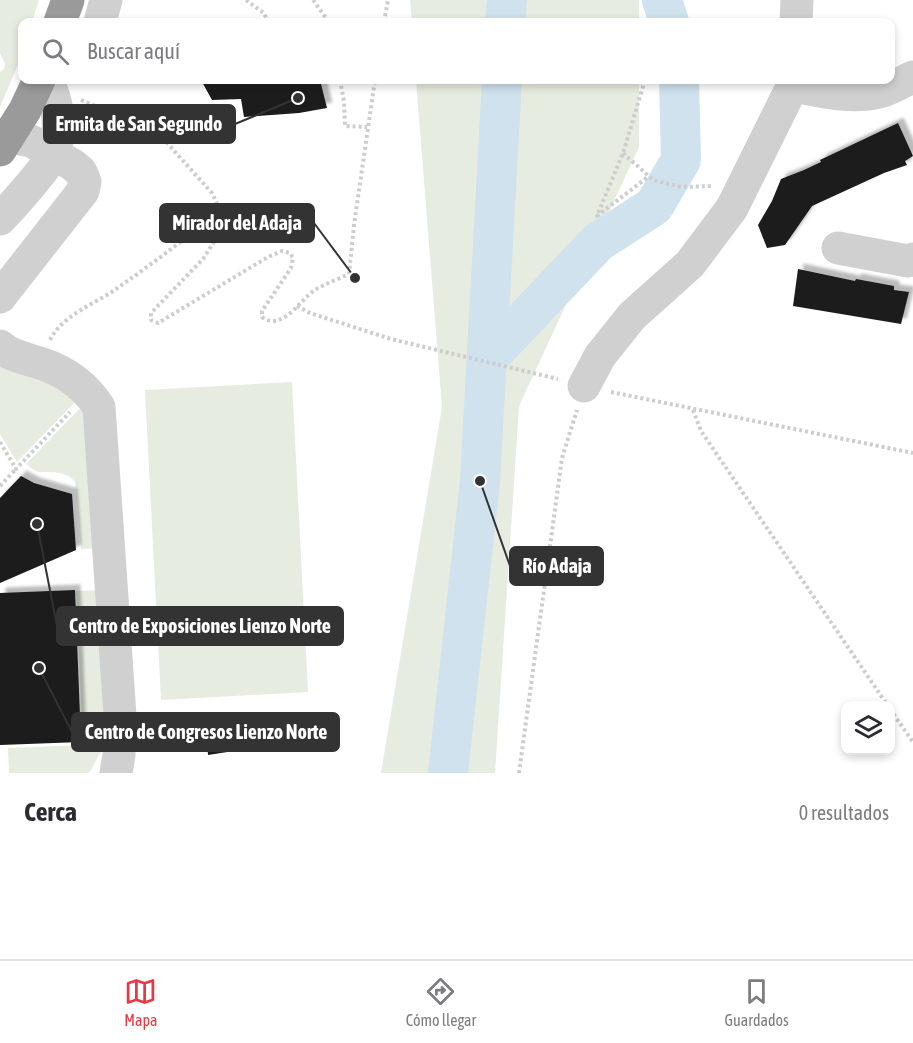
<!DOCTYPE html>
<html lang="es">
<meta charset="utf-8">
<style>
:root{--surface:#fff;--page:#f2f2f3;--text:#2b2b33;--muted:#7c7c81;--line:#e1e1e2;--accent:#e63946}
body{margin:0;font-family:"Asap Condensed",sans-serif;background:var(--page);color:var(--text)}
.controls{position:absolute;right:18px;bottom:18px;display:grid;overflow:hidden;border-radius:12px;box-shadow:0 3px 9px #0003}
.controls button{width:54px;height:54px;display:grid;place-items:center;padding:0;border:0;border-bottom:2px solid var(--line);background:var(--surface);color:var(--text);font:30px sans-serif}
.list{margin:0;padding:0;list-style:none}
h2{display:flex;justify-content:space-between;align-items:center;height:78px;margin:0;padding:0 24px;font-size:26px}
h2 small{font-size:20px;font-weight:400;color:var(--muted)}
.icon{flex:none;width:33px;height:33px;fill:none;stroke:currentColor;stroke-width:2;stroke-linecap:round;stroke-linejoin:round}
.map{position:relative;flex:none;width:913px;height:773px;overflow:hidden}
.search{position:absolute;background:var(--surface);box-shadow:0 3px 9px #0003;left:18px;right:18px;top:18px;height:66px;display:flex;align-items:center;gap:15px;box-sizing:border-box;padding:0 21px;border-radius:12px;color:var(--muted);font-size:22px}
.sheet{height:186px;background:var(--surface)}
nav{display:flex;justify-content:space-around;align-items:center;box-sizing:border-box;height:84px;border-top:2px solid var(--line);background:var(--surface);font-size:16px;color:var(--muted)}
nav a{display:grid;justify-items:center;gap:3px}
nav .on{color:var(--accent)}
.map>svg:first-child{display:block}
.green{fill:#e6ecdf}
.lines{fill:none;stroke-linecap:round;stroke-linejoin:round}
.river{stroke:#cfe2ee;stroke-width:40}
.building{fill:#1a1a1a;filter:url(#shadow)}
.path{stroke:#cdcdcd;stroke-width:4;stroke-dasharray:3 3;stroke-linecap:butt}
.minor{stroke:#d0d0d0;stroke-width:33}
.highway{stroke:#9a9a9a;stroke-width:33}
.leader{fill:none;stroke:#333;stroke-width:2}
.callout-dot{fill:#333;stroke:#fff;stroke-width:2}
.callout{fill:#333;stroke:#333;stroke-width:2}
.callout-label{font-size:20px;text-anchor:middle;font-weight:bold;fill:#fff}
</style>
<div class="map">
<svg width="913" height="773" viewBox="0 0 913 773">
<defs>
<filter id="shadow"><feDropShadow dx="5.5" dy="-5.5" stdDeviation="1.5" flood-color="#0004"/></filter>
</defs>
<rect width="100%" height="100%" fill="#fff"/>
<path class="green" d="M0,0h39l-7,22h-10v33l-22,52v-35l4,-3 1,-5 -5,-11z
M410,0h229v22h-227z
M416,80h223v67l-120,259 -24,367h-114l61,-366z
M0,363l50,21 27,16 -60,62 -17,-28z
M292,382l16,310 -147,8 -16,-310z
M84,404l17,144 -20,1 -6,-67c-9,-12 -23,-9 -36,-10 -5,-1 -9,-5 -13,-8z
M102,590l9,154 -9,6 -13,23h-80l-1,-25 75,-3 -7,-154z"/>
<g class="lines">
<path class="river" d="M662,0l7,22
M505,22l2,-22
M487,359l111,-117 56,-36 27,-46 -2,-80
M448,773l32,-292 22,-401"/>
</g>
<path class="building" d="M201,80h119l7,28 -28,5 -55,4 -3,-18 -29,1z
M898,123l15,33 -8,5 2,4 -23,8 -72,33 -27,39 -18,3 -9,-23 14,-24 9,-22 23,-9 17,-8 -1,-2z
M798,269l57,12 1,-2 38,7v4l15,2 -8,32 -108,-18z
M21,476l13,7 38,11 4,56 -76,33v-85z
M75,590l6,152 -81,3v-152z
M232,724l2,27 -26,4 -2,-28z"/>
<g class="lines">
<path class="path" d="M246,0l18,13 4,9
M313,0l16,22
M384,22l4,-22
M340,80l4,21 1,25 22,1
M645,80l-22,73 -26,63 52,-40
M81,100l58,24 21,11 52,58 8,17 -1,24 -16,25 -52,54v7l7,3 110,-66 14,-6 8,2 3,5 -2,10 -29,43v6c21,15 37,-17 53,-27 10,-6 23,-11 34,-16l5,-49 21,-145
M623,153l30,27 28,7 32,-1
M297,306l13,7 81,26 167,40
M50,340c13,-26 46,-36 69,-53 34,-24 68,-49 100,-76
M611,392l302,61
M693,410l8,21 187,275
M0,442l16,27 54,-57
M0,486l16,-17
M890,709l23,33
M519,773l43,-315 15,-48"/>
<path class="minor" d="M100,22l6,-22
M796,22l1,-22
M793,80v5c28,8 61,14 90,6 10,-3 20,-10 30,-14
M0,219c11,-11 49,-54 54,-66 8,-23 4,-52 -7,-73
M838,248l70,13 5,-2
M0,297l83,-106 2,-9 -4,-10 -8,-7 -42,-24 -21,-4
M0,346c11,11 29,13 43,18 23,8 43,23 56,43l21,309 -1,39 -3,18
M584,386l16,-30 32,-40 58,-52 42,-56 61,-123"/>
<path class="highway" d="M60,22l8,-22
M0,150l25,-40 14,-30"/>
</g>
<path class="leader" d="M298 98L235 124M355 278L314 223M480 481L510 566M37 524L57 626M39 668L72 732"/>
<g class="callout-dot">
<circle cx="298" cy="98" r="6"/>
<circle cx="355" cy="278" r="6"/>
<circle cx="480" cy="481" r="6"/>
<circle cx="37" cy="524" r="6"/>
<circle cx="39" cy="668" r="6"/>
</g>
<g class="callout">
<rect x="44" y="105" width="191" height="38" rx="6"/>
<rect x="160" y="204" width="154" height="38" rx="6"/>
<rect x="510" y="547" width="93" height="38" rx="6"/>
<rect x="57" y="607" width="286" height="38" rx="6"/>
<rect x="72" y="713" width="267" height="38" rx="6"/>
</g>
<g class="callout-label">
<text x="139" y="131">Ermita de San Segundo</text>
<text x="237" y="230">Mirador del Adaja</text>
<text x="557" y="573">Río Adaja</text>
<text x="200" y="633">Centro de Exposiciones Lienzo Norte</text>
<text x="206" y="739">Centro de Congresos Lienzo Norte</text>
</g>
</svg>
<div class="controls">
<button><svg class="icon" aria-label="layers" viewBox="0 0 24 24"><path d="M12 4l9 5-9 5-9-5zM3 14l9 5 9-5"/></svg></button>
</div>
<div class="search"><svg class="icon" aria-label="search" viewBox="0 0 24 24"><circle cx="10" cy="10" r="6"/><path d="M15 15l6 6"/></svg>Buscar aquí</div>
</div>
<section class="sheet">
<h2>Cerca<small>0 resultados</small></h2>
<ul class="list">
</ul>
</section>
<nav>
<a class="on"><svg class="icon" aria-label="map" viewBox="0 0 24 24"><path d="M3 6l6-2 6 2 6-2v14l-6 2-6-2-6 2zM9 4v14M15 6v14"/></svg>Mapa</a>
<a><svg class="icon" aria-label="directions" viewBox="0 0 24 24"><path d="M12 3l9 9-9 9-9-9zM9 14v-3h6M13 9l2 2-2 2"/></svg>Cómo llegar</a>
<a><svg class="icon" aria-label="saved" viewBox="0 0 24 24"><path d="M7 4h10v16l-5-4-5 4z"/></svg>Guardados</a>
</nav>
